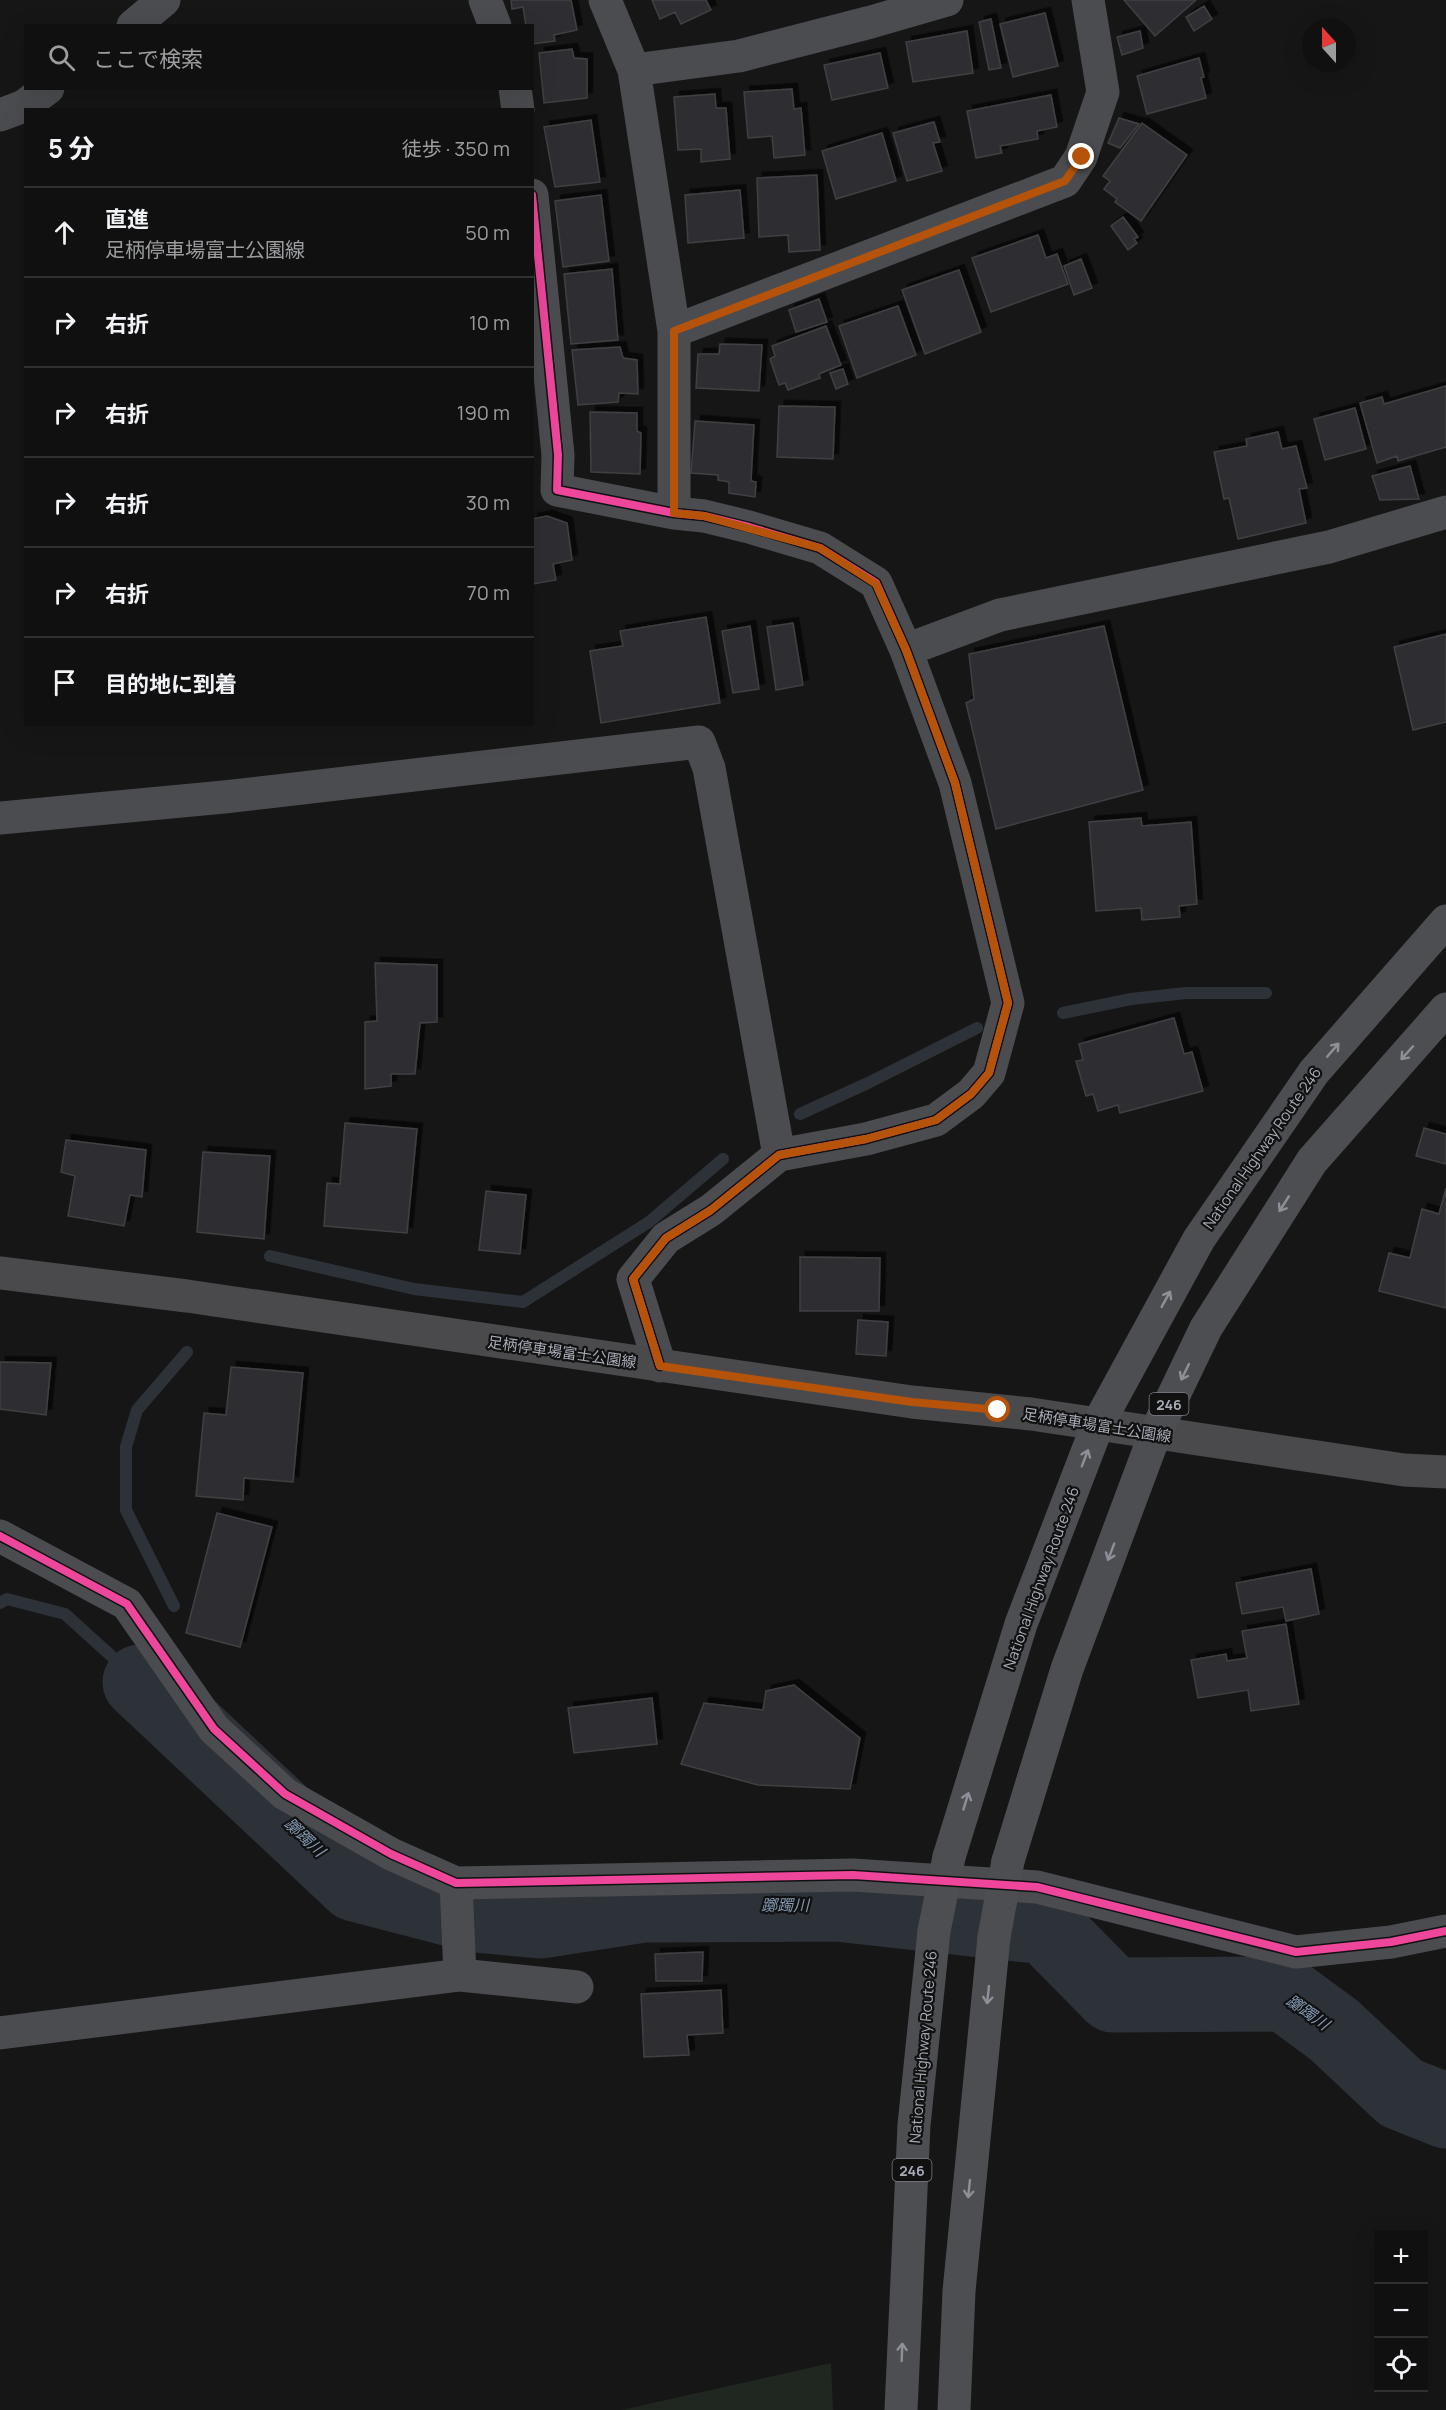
<!DOCTYPE html>
<html lang="ja">
<meta charset="utf-8">
<style>
:root{--surface:#101011;--page:#19191a;--text:#f1f3f6;--muted:#9c9d9f;--line:#303031}
body{margin:0;font-family:Manrope,"Noto Sans JP",sans-serif;background:var(--page);color:var(--text)}
.controls{position:absolute;right:18px;bottom:18px;display:grid;overflow:hidden;border-radius:0px;box-shadow:0 6px 24px #0002}
.controls button{width:54px;height:54px;display:grid;place-items:center;padding:0;border:0;border-bottom:2px solid var(--line);background:var(--surface);color:var(--text);font:30px sans-serif}
.compass{position:absolute;left:1302px;top:18px;width:54px;height:54px;border-radius:50%;background:var(--surface);box-shadow:0 6px 24px #0002;rotate:339deg}
.stop{position:absolute;width:18px;height:18px;margin:-14px;border:4px solid #b45309;border-radius:50%;background:#fff}
.stop.end{background:#b45309;border-color:#fff;box-shadow:0 2px 6px #0008}
.list{margin:0;padding:0;list-style:none}
h2{display:flex;justify-content:space-between;align-items:center;height:78px;margin:0;padding:0 24px;font-size:26px}
h2 small{font-size:20px;font-weight:400;color:var(--muted)}
.list li{display:grid;grid-template-columns:39px 1fr auto;gap:18px;align-items:center;box-sizing:border-box;height:90px;padding:0 24px;border-top:2px solid var(--line)}
.list b{display:block;font-size:22px;white-space:nowrap}
.list p{margin:0;font-size:20px;white-space:nowrap;color:var(--muted)}
.list em{font-size:20px;font-style:normal;color:var(--muted)}
.icon{flex:none;width:33px;height:33px;fill:none;stroke:currentColor;stroke-width:2;stroke-linecap:round;stroke-linejoin:round}
.map{position:relative;flex:none;width:1446px;height:2410px;overflow:hidden}
.search{position:absolute;background:var(--surface);box-shadow:0 6px 24px #0002;left:24px;top:24px;width:510px;height:66px;display:flex;align-items:center;gap:15px;box-sizing:border-box;padding:0 21px;border-radius:0px;color:var(--muted);font-size:22px}
.panel{position:absolute;background:var(--surface);box-shadow:0 6px 24px #0002;left:24px;top:108px;width:510px;height:618px;border-radius:0px}
.map>svg:first-child{display:block}
.green{fill:#202721}
.lines{fill:none;stroke-linecap:round;stroke-linejoin:round}
.stream{stroke:#2d3239;stroke-width:12}
.river{stroke:#2d3239;stroke-width:75}
.building{fill:#2f2f30;stroke:#3f4043;stroke-width:1.5;filter:url(#shadow)}
.minor{stroke:#4b4c4f;stroke-width:33}
.secondary{stroke:#4a4a4d;stroke-width:33}
.trunk{stroke:#4d4e51;stroke-width:33}
.trunk-bridge{stroke:#4d4e51;stroke-width:33}
.cycleway-casing{stroke:#111112;stroke-width:11}
.cycleway{stroke:#ed469a;stroke-width:8}
.oneway{stroke:#8d9098}
.route{stroke:#b45309;stroke-width:8}
.labels{text-anchor:middle;dominant-baseline:central;stroke-width:4.5;stroke-linejoin:round;paint-order:stroke}
.shield{fill:#111112;stroke:#7b7e85;stroke-width:1.5}
.shield-label{font-size:14px;font-weight:bold;fill:#a8acb6}
.street-label{font-size:15px;fill:#a8acb6;stroke:#111112}
.water-label{font-size:16px;font-style:italic;fill:#8297af;stroke:#111112}
</style>
<div class="map">
<svg width="1446" height="2410" viewBox="0 0 1446 2410">
<defs>
<filter id="shadow"><feDropShadow dx="5.5" dy="-5.5" stdDeviation="0" flood-color="#0009"/></filter>
</defs>
<rect width="100%" height="100%" fill="#161617"/>
<path class="green" d="M831,2363l2,47h-211z"/>
<g class="lines">
<path class="stream" d="M1063,1013l68,-14 55,-6h80
M800,1114l68,-31 109,-55
M270,1256l144,33 109,13 126,-80 74,-63
M0,1603l7,-4 58,15 75,68
M174,1606l-48,-96v-63l11,-37 50,-58"/>
<path class="river" d="M140,1682l215,202 119,31 67,6 103,-16 193,-1 209,23 67,68 172,-1 49,36 67,63 45,18"/>
</g>
<path class="building" d="M511,0h60l6,30 -23,5 1,6 -23,3v-18h-6l-3,-19 -11,2z
M652,0h54l5,10 -30,14 -6,-12 -15,7z
M1124,0h72l-41,36z
M1204,6l8,13 -18,12 -8,-14z
M1045,13l13,53 -45,11 -13,-53z
M991,19l10,49 -12,2 -10,-48z
M967,31l6,42 -60,9 -7,-40z
M1140,31l3,17 -21,7 -5,-18z
M572,49l2,9 13,1v39l-43,5 -5,-50z
M880,53l8,35 -56,12 -8,-35z
M1199,58l5,19 -3,1 5,20 -59,16 -10,-38z
M792,89l2,20 7,-1 4,47 -31,3 -2,-22 -24,2 -4,-46z
M715,94l1,14h10l4,51 -29,3v-13l-23,1 -4,-53z
M1051,95l6,32 -20,4 1,8 -38,7 2,7 -26,5 -9,-47z
M1119,118l20,6 -19,24 -12,-5z
M591,120l9,62 -45,5 -11,-60z
M934,122l6,20 -7,1 9,28 -35,10 -14,-48z
M1142,123l45,32 -46,66 -26,-19 2,-3 -13,-10 6,-8 -7,-5z
M882,133l14,48 -60,18 -14,-48z
M817,175l3,75 -31,2 -1,-17 -29,2 -2,-59z
M740,190l4,48 -56,5 -3,-48z
M601,195l8,66 -46,6 -8,-66z
M1123,217l15,20 -4,2 3,4 -9,7 -17,-24z
M1038,235l8,23 11,-4 11,30 -77,28 -19,-54z
M1081,259l11,29 -18,7 -10,-29z
M612,269l6,71 -47,4 -7,-70z
M959,270l22,62 -56,22 -23,-64z
M819,299l8,23 -31,10 -7,-22z
M898,306l18,49 -59,23 -18,-52z
M826,326l15,39 -22,9 1,4 -32,12 -3,-7 -6,2 -9,-26 5,-3 -3,-10z
M720,344l42,1 -3,46 -63,-3 2,-34h21z
M620,347l3,11 14,2 1,34 -19,-1 -1,9 -40,3 -6,-55z
M843,369l5,15 -12,5 -6,-16z
M1446,386v61l-48,14 -1,-5 -20,7 -17,-60 22,-6 2,7z
M779,406l56,1 -2,52 -56,-2z
M1355,408l11,41 -41,11 -11,-41z
M590,412l47,1v18l4,2 -1,41 -49,-2z
M695,421l59,4 -3,56 5,1 -1,15 -26,-4v-11l-11,-2v-5l-27,-2z
M1278,432l4,17 14,-3 11,42 -8,1 7,34 -68,16 -9,-41 -5,1 -10,-47 33,-6 -1,-7z
M1410,466l9,33 -39,1 -8,-24z
M547,516l20,7 5,37 -19,4 3,16 -24,4v-65z
M706,617l14,86 -119,20 -11,-72 33,-5 -3,-15z
M793,623l10,62 -27,5 -9,-63z
M750,626l9,63 -26,4 -11,-62z
M1104,626l39,164 -147,39 -30,-126 8,-4 -5,-45z
M1446,634v88l-33,8 -19,-83z
M1141,818l1,8 49,-4 6,82 -18,2 1,11 -38,3 -1,-12 -45,3 -7,-89z
M375,963l62,2v57l-17,1 -5,51h-24v12l-26,3v-67l12,-1z
M1174,1018l10,36 8,-2 11,39 -83,22 -2,-8 -20,6 -5,-17 -7,2 -10,-35 7,-1 -4,-16z
M345,1123l72,6 -10,104 -83,-7 3,-43 13,1z
M1424,1128l22,6v30l-30,-8z
M66,1140l80,10 -4,47 -12,-2 -6,31 -56,-10 7,-40 -14,-4z
M203,1152l67,4 -6,83 -67,-7z
M1446,1188v120l-67,-17 10,-38 21,5 12,-49 17,5z
M486,1191l40,4 -6,59 -41,-4z
M800,1257l80,1 -1,53h-79z
M858,1320l30,2 -2,34 -30,-2z
M0,1362l51,1 -5,52 -46,-6z
M231,1367l72,6 -10,109 -49,-4 -1,22 -47,-4 8,-83 22,2z
M217,1513l55,14 -32,120 -54,-14z
M1311,1569l8,45 -33,7 -3,-14 -41,7 -6,-31z
M1286,1624l13,80 -48,7 -3,-21 -50,8 -7,-38 35,-6 1,7 20,-3 -5,-27z
M794,1685l66,53 -10,51 -92,-4 -77,-21 23,-61 59,7 3,-19z
M652,1698l5,46 -83,9 -6,-45z
M703,1952l-1,29h-46l-1,-27z
M721,1990l2,43 -36,2 2,20 -45,2 -3,-63z"/>
<g class="lines">
<path class="minor" d="M485,0l10,26
M605,0l29,70 40,261v182
M133,26l31,-26
M634,70l105,-14 132,-34 76,-22
M515,88l3,22
M0,115l24,-9 24,-18
M532,195l26,260 -1,35 117,23 30,3 45,11 71,21 56,35 30,67 49,133 53,220 -19,70 -18,21 -35,26 -70,19 -87,16 -68,55 -45,28 -33,41 27,87
M674,331l391,-150 16,-24 22,-65 -15,-92
M906,650l94,-35 329,-68 117,-35
M0,818l224,-21 475,-55 10,26 70,387
M0,1536l127,68 87,125 71,65 106,60 65,29 397,-8 184,12 259,65 95,-10 55,-11
M456,1883l4,92
M0,2033l460,-58 117,12"/>
<path class="secondary" d="M0,1273l187,23 725,106 119,12 373,56 42,2"/>
<path class="trunk" d="M949,1857l72,-233 77,-200 101,-185 115,-167 132,-151
M1008,1861l59,-192 88,-235 51,-106 106,-167 134,-152
M901,2410l13,-285 20,-194
M954,2410l5,-119 35,-354"/>
<path class="trunk-bridge" d="M934,1931l15,-74
M994,1937l14,-76"/>
<defs>
<path id="cycleway" d="M532,195l26,260 -1,35 117,23 30,3 45,11 71,21 56,35 30,67 49,133 53,220 -19,70 -18,21 -35,26 -70,19 -87,16 -68,55 -45,28 -33,41 27,87
M0,1536l127,68 87,125 71,65 106,60 65,29 397,-8 184,12 259,65 95,-10 55,-11"/>
</defs>
<use href="#cycleway" class="cycleway-casing"/>
<use href="#cycleway" class="cycleway"/>
</g>
<defs><path id="oneway-shaft" d="M-6 0H5M1.5-3L5.5 0L1.5 3" fill="none" stroke-width="1.6" stroke-linecap="round" stroke-linejoin="round" transform="scale(1.5)"/></defs>
<g class="oneway">
<use href="#oneway-shaft" transform="translate(1333 1050) rotate(-49)"/>
<use href="#oneway-shaft" transform="translate(1407 1053) rotate(132)"/>
<use href="#oneway-shaft" transform="translate(1284 1204) rotate(122)"/>
<use href="#oneway-shaft" transform="translate(1166 1299) rotate(-61)"/>
<use href="#oneway-shaft" transform="translate(1185 1372) rotate(116)"/>
<use href="#oneway-shaft" transform="translate(1085 1458) rotate(-69)"/>
<use href="#oneway-shaft" transform="translate(1111 1552) rotate(111)"/>
<use href="#oneway-shaft" transform="translate(966 1801) rotate(-73)"/>
<use href="#oneway-shaft" transform="translate(988 1995) rotate(96)"/>
<use href="#oneway-shaft" transform="translate(969 2189) rotate(96)"/>
<use href="#oneway-shaft" transform="translate(902 2352) rotate(-88)"/>
</g>
<g class="lines">
<path class="route" d="M998,1410l-86,-8 -252,-36 -27,-87 33,-41 45,-28 68,-55 87,-16 70,-19 35,-26 18,-21 19,-70 -53,-220 -49,-133 -30,-66 -56,-36 -116,-32 -30,-3v-182l391,-150 17,-24"/>
</g>
<g class="labels">
<g class="shield">
<rect x="1149.5" y="1393" width="39" height="22" rx="4.5"/>
<rect x="892.5" y="2159" width="39" height="22" rx="4.5"/>
</g>
<g class="shield-label">
<text x="1169" y="1404">246</text>
<text x="912" y="2170">246</text>
</g>
<g class="street-label">
<text transform="translate(1262 1148) rotate(-55)">National Highway Route 246</text>
<text transform="translate(562 1352) rotate(8)">足柄停車場富士公園線</text>
<text transform="translate(1097 1425) rotate(9)">足柄停車場富士公園線</text>
<text transform="translate(1041 1578) rotate(-70)">National Highway Route 246</text>
<text transform="translate(923 2047) rotate(-85)">National Highway Route 246</text>
</g>
<g class="water-label">
<text transform="translate(305 1837) rotate(43)">躑躅川</text>
<text x="785" y="1905">躑躅川</text>
<text transform="translate(1308 2012) rotate(35)">躑躅川</text>
</g>
</g>
</svg>
<div class="controls">
<button>+</button>
<button>−</button>
<button><svg class="icon" aria-label="locate" viewBox="0 0 24 24"><circle cx="12" cy="12" r="6"/><path d="M12 2v4M12 18v4M2 12h4M18 12h4"/></svg></button>
</div>
<svg class="compass" viewBox="-18 -18 36 36"><path d="M0-13l5 13h-10z" fill="#e53935"/><path d="M0 13l5-13h-10z" fill="#9c9d9f"/></svg>
<div class="stop" style="left:998px;top:1410px"></div>
<div class="stop end" style="left:1082px;top:157px"></div>
<div class="search"><svg class="icon" aria-label="search" viewBox="0 0 24 24"><circle cx="10" cy="10" r="6"/><path d="M15 15l6 6"/></svg>ここで検索</div>
<section class="panel">
<h2>5 分<small>徒歩 · 350 m</small></h2>
<ul class="list">
<li><svg class="icon" aria-label="ahead" viewBox="0 0 24 24"><path d="M12 20V5M6 11l6-6 6 6"/></svg><div><b>直進</b><p>足柄停車場富士公園線</p></div><em>50 m</em></li>
<li><svg class="icon" aria-label="right" viewBox="0 0 24 24"><path d="M7 20v-9h11M14 6l5 5-5 5"/></svg><div><b>右折</b></div><em>10 m</em></li>
<li><svg class="icon" aria-label="right" viewBox="0 0 24 24"><path d="M7 20v-9h11M14 6l5 5-5 5"/></svg><div><b>右折</b></div><em>190 m</em></li>
<li><svg class="icon" aria-label="right" viewBox="0 0 24 24"><path d="M7 20v-9h11M14 6l5 5-5 5"/></svg><div><b>右折</b></div><em>30 m</em></li>
<li><svg class="icon" aria-label="right" viewBox="0 0 24 24"><path d="M7 20v-9h11M14 6l5 5-5 5"/></svg><div><b>右折</b></div><em>70 m</em></li>
<li><svg class="icon" aria-label="arrive" viewBox="0 0 24 24"><path d="M6 21V4h12l-3 4 3 4H6"/></svg><div><b>目的地に到着</b></div></li>
</ul>
</section>
</div>
